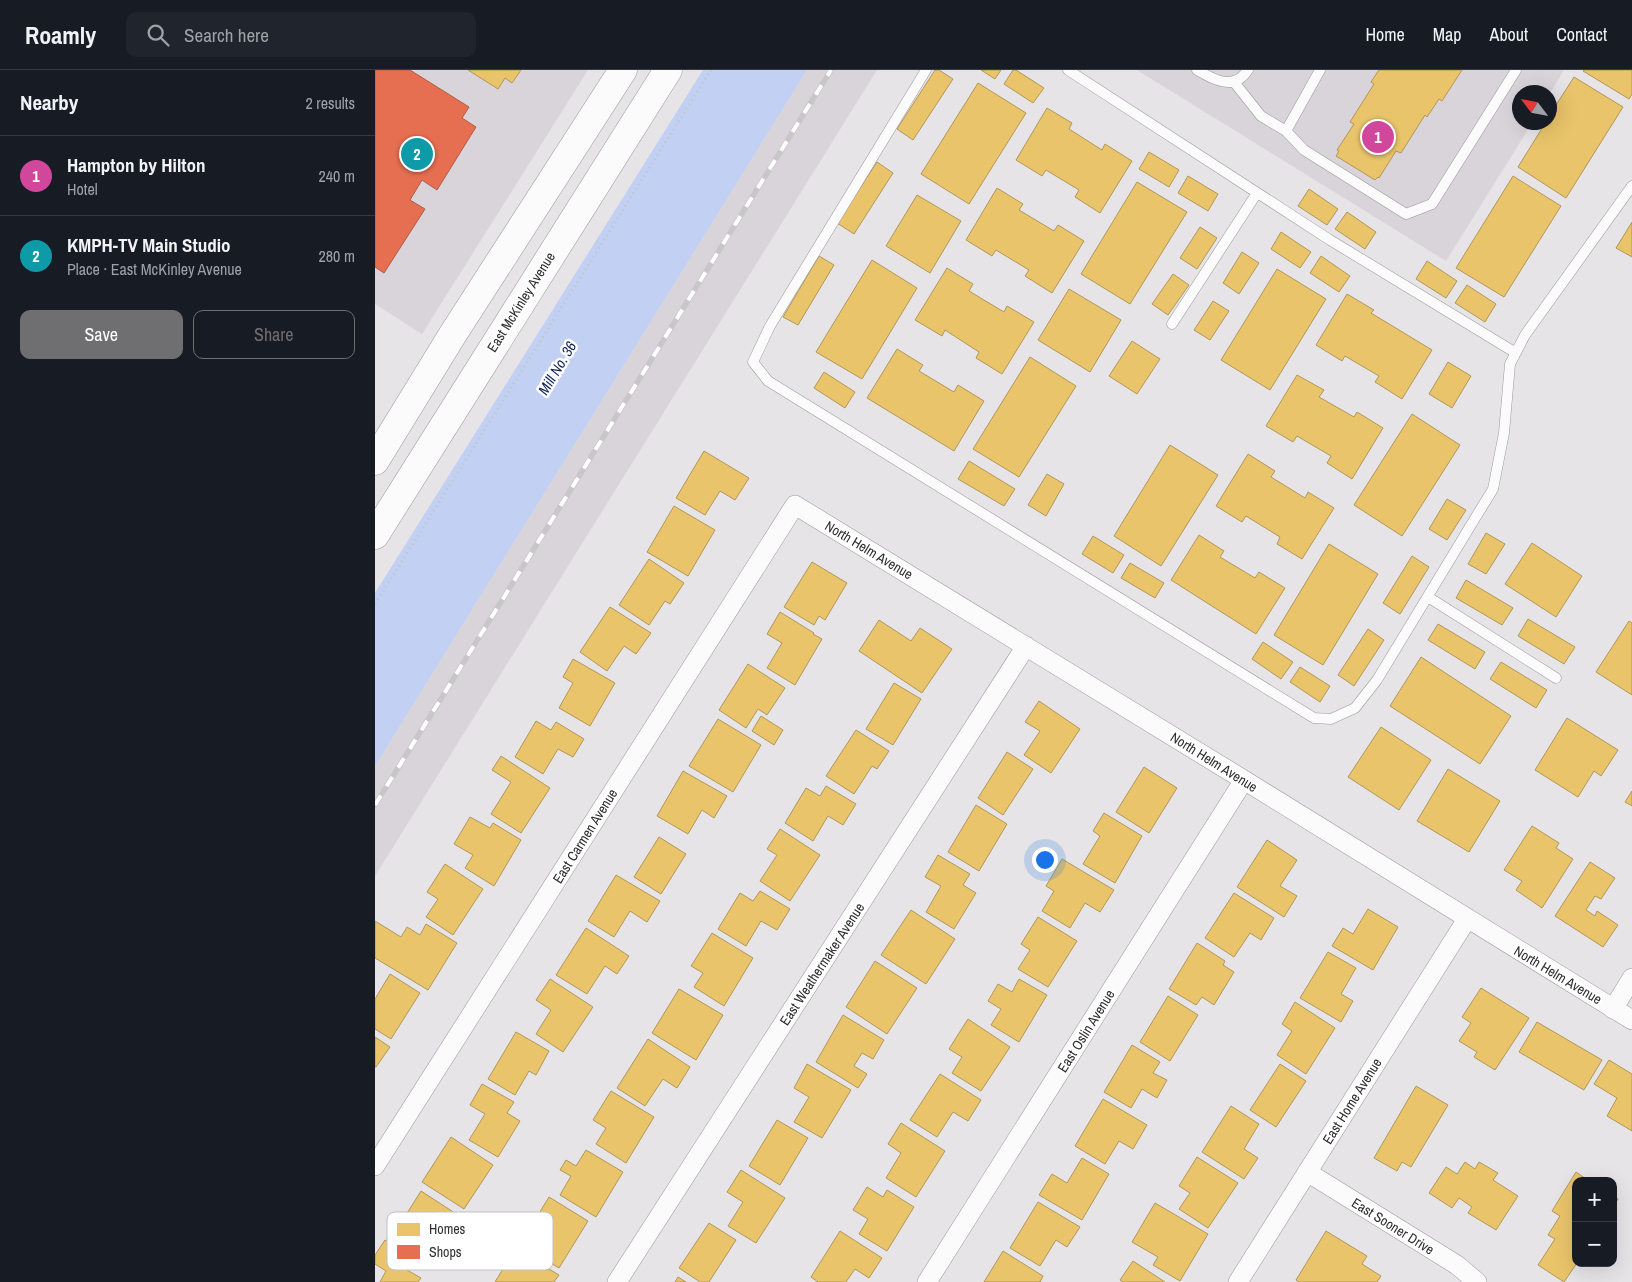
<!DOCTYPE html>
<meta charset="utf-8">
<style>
:root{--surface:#171b24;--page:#20242c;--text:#f1f3f6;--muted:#9ea1a6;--line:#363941;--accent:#6f6e70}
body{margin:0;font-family:"Archivo Narrow",sans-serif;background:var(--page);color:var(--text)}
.controls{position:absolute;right:15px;bottom:15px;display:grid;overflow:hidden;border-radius:10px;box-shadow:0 5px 20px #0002}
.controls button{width:45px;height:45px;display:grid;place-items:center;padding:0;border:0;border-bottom:1px solid var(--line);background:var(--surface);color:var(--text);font:25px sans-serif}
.compass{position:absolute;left:1137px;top:15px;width:45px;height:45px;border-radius:50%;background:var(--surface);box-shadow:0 5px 20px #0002;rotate:302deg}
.you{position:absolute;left:669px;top:789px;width:18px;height:18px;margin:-12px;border:4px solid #fff;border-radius:50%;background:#1a73e8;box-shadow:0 0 0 8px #1a73e833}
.badge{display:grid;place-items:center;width:32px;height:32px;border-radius:50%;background:var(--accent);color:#fff;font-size:16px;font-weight:700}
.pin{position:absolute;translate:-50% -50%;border:2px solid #fff;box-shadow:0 1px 5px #0006}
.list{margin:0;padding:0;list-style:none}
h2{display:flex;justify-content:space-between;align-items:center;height:65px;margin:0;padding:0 20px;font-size:21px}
h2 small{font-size:16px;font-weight:400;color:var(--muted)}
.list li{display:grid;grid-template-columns:32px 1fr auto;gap:15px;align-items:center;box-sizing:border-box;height:80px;padding:0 20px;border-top:1px solid var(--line)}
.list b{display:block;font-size:19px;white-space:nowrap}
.list p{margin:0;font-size:16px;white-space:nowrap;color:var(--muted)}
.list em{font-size:16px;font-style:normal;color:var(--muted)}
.actions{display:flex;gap:10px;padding:15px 20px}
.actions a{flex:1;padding:11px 0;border:1px solid var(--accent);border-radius:10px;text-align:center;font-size:18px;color:var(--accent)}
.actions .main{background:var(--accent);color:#fff}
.icon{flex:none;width:28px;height:28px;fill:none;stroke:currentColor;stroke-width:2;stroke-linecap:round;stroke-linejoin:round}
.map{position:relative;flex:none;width:1257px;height:1212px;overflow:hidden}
header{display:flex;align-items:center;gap:30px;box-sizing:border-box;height:70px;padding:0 25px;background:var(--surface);border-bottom:1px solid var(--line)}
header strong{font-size:24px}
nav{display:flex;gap:28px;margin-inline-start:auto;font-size:18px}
.search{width:350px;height:45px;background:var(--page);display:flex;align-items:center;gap:12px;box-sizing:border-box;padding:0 18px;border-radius:10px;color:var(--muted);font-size:19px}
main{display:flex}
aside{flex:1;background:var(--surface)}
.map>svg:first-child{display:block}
.built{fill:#d9d3da}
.water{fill:#c1d0f3}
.homes{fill:#e9c46a;stroke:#b19759}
.shops{fill:#e76f51;stroke:#b05c47}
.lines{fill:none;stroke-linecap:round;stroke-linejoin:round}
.lane-casing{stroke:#9a999b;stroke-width:11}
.street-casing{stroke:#9a999b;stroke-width:20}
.primary-casing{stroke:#9a999b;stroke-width:29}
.path{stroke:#c4c3c4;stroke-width:3;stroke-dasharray:1 4;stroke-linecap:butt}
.lane{stroke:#fbfbfb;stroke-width:10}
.street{stroke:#fbfbfb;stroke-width:19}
.primary{stroke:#fbfbfb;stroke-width:28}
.rail-casing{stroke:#c8c7c8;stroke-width:5.5}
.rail{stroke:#fff;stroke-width:4;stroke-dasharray:11;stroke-linecap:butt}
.labels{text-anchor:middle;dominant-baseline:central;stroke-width:5;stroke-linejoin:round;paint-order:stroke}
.street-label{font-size:14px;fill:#2f2e30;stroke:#fff}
.water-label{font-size:15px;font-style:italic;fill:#11245b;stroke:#fff}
.key{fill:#fff;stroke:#c1c0c1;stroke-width:1}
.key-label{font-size:14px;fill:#2f2e30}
</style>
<header>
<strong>Roamly</strong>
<div class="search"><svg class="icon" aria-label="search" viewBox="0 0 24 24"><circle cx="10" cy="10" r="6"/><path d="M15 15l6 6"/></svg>Search here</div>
<nav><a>Home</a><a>Map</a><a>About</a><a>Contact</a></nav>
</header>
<main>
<aside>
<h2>Nearby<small>2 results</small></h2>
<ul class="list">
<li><span class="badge" style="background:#d1479c">1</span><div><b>Hampton by Hilton</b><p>Hotel</p></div><em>240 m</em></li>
<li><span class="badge" style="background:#0f9aa8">2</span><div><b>KMPH-TV Main Studio</b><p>Place · East McKinley Avenue</p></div><em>280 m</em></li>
</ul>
<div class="actions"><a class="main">Save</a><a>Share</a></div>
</aside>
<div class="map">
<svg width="1257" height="1212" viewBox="0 0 1257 1212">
<rect width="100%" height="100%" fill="#e6e4e7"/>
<path class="built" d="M0,0h213l-166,264 -47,-30z
M432,0h70l-502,806v-110z
M762,0h427l-14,23 -31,-1v30l13,1 -86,138z"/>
<path class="water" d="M328,0h104l-432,696v-173z"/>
<path class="homes" d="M93,0h53l-9,13 -7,-5 -7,11z
M560,0h4l14,9 -40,61 -16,-11z
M606,0h20l-6,9z
M638,0h3l28,18 -11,15 -29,-19z
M1004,0h83l-20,31 -3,-2 -12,18 -2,-2 -24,38 -5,-2 -17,27 -1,-1 -3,3 -39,-24 3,-5 -2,-1 17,-26 -4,-2 24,-38 -3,-2z
M1209,0h48v24l-3,5 -46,-28z
M1199,7l49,30 -57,91 -48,-31 28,-45h3v-6z
M603,13l48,30 -57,91 -48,-30z
M672,38l25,15 -3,6 33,21 3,-6 27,17 -32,52 -25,-16 4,-7 -33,-20 -4,6 -26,-16z
M774,82l30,18 -10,17 -30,-18z
M502,92l16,11 -39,61 -17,-11z
M813,106l30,18 -10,17 -30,-18z
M1138,106l48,30 -57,91 -48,-29z
M762,112l50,30 -57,92 -49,-30z
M622,118l26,16 -4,6 35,21 4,-6 26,16 -32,52 -27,-17 4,-6 -33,-20 -4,6 -26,-16z
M934,119l29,20 -11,16 -29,-19z
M542,125l44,26 -31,52 -44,-27z
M972,142l29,20 -11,17 -30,-20z
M1257,152v35l-16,-9z
M825,157l17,11 -20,31 -17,-11z
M906,162l30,20 -11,16 -29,-19z
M867,182l17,11 -20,31 -16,-11z
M444,186l15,9 -36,60 -15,-8z
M946,186l29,20 -11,16 -29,-19z
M497,190l45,28 -55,91 -46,-27z
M1052,191l30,20 -11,17 -30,-19z
M572,198l26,16 -4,7 35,21 3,-6 27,16 -32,52 -26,-16 3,-6 -34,-22 -3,6 -27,-16z
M902,199l49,30 -56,91 -49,-30z
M798,204l16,11 -21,30 -16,-11z
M1092,215l29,19 -11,18 -30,-19z
M694,219l52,31 -31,52 -52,-32z
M972,224l27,16 -3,3 61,37 -30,49 -27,-17 4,-6 -34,-20 -3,5 -26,-16z
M838,231l16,10 -19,29 -16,-10z
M757,271l28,18 -23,35 -28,-18z
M522,279l26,16 -4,6 35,21 4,-7 26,16 -30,50 -87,-53z
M655,287l46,29 -57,91 -46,-28z
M1073,292l23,14 -19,32 -23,-14z
M449,302l31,20 -10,16 -31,-20z
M922,305l27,15 -5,7 35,20 3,-5 26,16 -31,51 -25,-16 4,-7 -34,-20 -4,6 -27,-16z
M1037,344l48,31 -58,91 -48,-31z
M795,375l48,30 -57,91 -47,-30z
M329,381l45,27 -14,22 -15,-9 -15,24 -29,-17z
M873,384l27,17 -4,6 34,21 3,-6 26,16 -32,51 -25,-15 3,-7 -34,-21 -4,6 -26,-16z
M594,391l46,28 -11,17 -46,-27z
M672,404l17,10 -18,32 -18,-11z
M1072,429l19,11 -19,30 -18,-11z
M299,436l41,24 -27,46 -41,-24z
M1111,463l19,11 -19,30 -18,-10z
M824,465l25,16 -4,6 35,21 4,-6 26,16 -29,46 -85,-54z
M718,466l31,19 -11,18 -31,-19z
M1157,473l50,33 -26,41 -51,-33z
M954,474l49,30 -55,91 -49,-30z
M1037,486l17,11 -29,47 -17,-11z
M274,489l35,24 -14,21 -5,-3 -16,24 -30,-20z
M437,492l35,21 -22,37 -6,-4 -5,9 -30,-18z
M755,493l34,20 -9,15 -34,-20z
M1091,510l47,28 -11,17 -46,-27z
M235,537l41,26 -15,21 -12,-8 -17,25 -27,-19z
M405,542l34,21 -1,1 9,5 -27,46 -28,-17 15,-25 -15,-9z
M1153,549l47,28 -11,17 -46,-28z
M504,550l32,21 9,-13 32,21 -30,44 -63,-42z
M1254,551l3,2v72l-36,-23z
M1063,554l47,28 -10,17 -47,-29z
M993,559l16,11 -30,46 -16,-11z
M888,572l30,20 -12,17 -29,-20z
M1046,587l90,59 -31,48 -90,-58z
M198,589l42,24 -25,43 -31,-18 14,-25 -10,-6z
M1126,592l46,28 -11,18 -46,-29z
M373,594l37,24 -18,27 -9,-6 -12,19 -27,-18z
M925,597l30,19 -10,16 -30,-20z
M519,613l27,16 -28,46 -27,-16z
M664,631l41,28 -29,44 -27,-18 16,-24 -15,-9z
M386,646l22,14 -9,15 -22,-14z
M1192,648l51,32 -17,26 -7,-5 -16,26 -43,-27z
M343,649l43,26 -28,47 -44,-26z
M161,651l15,9 5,-8 28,17 -11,18 -15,-8 -15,25 -28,-17z
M1006,657l50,33 -32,50 -51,-33z
M481,660l33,21 -12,18 -5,-3 -18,28 -28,-18z
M632,682l26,17 -30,46 -25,-17z
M126,686l49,32 -29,45 -30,-19 20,-32 -19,-12z
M769,697l33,21 -28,45 -33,-21z
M1073,699l52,32 -31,51 -52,-31z
M308,701l44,25 -13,22 -12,-8 -14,24 -31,-18z
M451,716l30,18 -13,21 -15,-9 -15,25 -28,-18 21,-35 14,8z
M1257,721v15l-7,-4z
M601,735l31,19 -28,47 -31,-19z
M729,743l38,23 -27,47 -32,-19 17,-28 -7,-5z
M95,747l20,11 3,-5 28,17 -27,46 -29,-18 8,-13 -19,-11z
M1157,756l27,17 -3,5 17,11 -31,49 -26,-18 6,-9 -18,-11z
M405,759l40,26 -30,46 -30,-20 17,-26 -10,-6z
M284,767l27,17 -25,40 -27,-17z
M892,770l30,20 -17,26 17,10 -13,21 -47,-30z
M563,785l32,19 -7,11 13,8 -22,36 -28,-17 15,-26 -16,-9z
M687,789l52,31 -14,22 -15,-9 -15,25 -28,-17 12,-20 -8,-5z
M1215,792l25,16 -14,21 -6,-3 -9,14 9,6 2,-5 21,14 -15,22 -48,-31z
M70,794l38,25 -30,46 -27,-18 12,-18 -11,-7z
M241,805l44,26 -13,21 -17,-11 -16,26 -26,-16z
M385,821l30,18 -13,21 -16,-9 -15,25 -28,-17 22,-36 13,8z
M859,823l40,25 -13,22 -11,-7 -16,24 -29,-19z
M993,839l30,18 -25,43 -41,-24 11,-18 10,6z
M536,840l44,29 -29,45 -45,-29z
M663,847l39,24 -29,46 -30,-18 12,-19 -9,-6z
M0,851l26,16 6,-10 13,8 6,-11 31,19 -29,47 -53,-32z
M211,858l43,28 -12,18 -12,-8 -18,28 -31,-19z
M337,863l41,25 -29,48 -30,-19 9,-14 -12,-7z
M822,873l28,18 -2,4 11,7 -20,33 -12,-8 -6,8 -27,-16z
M953,882l28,16 -15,26 12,7 -12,21 -41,-24z
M500,891l42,27 -30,46 -41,-27z
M15,904l30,19 -29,46 -16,-10v-30z
M175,909l43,28 -30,45 -27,-18 15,-24 -15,-10z
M644,909l28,16 -28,47 -28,-17 10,-16 -13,-8 10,-17 14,8z
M1106,918l48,30 -34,52 -21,-13 3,-5 -18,-11 12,-18 -9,-6z
M304,919l44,26 -27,45 -44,-27z
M793,926l30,19 -28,46 -30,-19z
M920,932l40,26 -29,46 -29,-19 15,-24 -10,-7z
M468,945l41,25 -11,19 -11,-6 -8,13 13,8 -9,14 -42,-26z
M593,949l42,28 -29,44 -29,-18 10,-16 -13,-8z
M1162,952l65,38 -18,30 -65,-38z
M141,962l33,19 -13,24 -7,-4 -14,24 -27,-16z
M0,967l15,10 -14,20h-1z
M273,969l42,28 -13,21 -14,-9 -18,27 -28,-18z
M757,975l28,17 -7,11 14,7 -10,18 -15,-9 -11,19 -27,-16z
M1234,990l23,14v57l-25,-15 10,-18 -23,-14z
M432,994l44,26 -29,48 -28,-16 15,-25 -15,-9z
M905,994l26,17 -30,46 -26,-17z
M565,1004l41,26 -13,21 -15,-9 -16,25 -27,-17z
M107,1014l32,18 -7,11 13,8 -22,36 -29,-17 16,-26 -15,-9z
M1041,1016l32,19 -37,62 -9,-5 -5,9 -23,-13z
M236,1021l43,26 -28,46 -30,-19 10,-16 -13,-8z
M728,1029l44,26 -14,24 -14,-8 -14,23 -30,-18z
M856,1036l28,18 -15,25 14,9 -14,21 -42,-27z
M402,1050l31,18 -28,47 -31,-19z
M526,1053l44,28 -29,46 -30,-19 15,-25 -13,-9z
M76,1067l42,28 -29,44 -42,-27z
M211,1080l37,22 -27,45 -36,-22 11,-19 -11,-6 6,-10 10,6z
M822,1087l41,26 -30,45 -29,-19 11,-16 -11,-7z
M707,1088l27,16 -27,46 -43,-25 13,-21 15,9z
M1090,1092l10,7 4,-7 19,11 -5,7 25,16 -22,34 -28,-17 4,-6 -13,-9 -7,10 -23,-15 17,-26 11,7z
M366,1100l44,28 -29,45 -28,-17 15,-24 -16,-10z
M1201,1102l13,9h-13v82h1l-13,19 -26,-17 17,-26 -7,-4 12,-19 -8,-5z
M492,1117l16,10 4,-7 27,17 -27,44 -28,-17 9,-15 -15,-9z
M46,1121l40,26 -24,37 -10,-7 -6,9 -29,-19z
M1238,1126l5,3 -5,8z
M174,1127l39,24 -29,47 -30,-18 10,-16 -9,-6z
M663,1132l42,25 -13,20 -11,-7 -16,26 -30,-18z
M780,1133l53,31 -28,47 -27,-16 5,-8 -26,-15z
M334,1153l27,17 -27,42h-9l-21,-14z
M465,1161l42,27 -13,20 -14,-9 -9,13h-28l-7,-5z
M951,1161l41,25 -5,8 19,12 -4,6h-78l-3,-2z
M10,1170l29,19 -7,11 14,8 -3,4h-38l6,-11 -11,-7v-9z
M140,1179l44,26 -5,7h-59z
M628,1181l40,25 -3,6h-56z
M758,1191l32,21h-42l-3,-2z
M303,1207l8,5h-11z"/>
<path class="shops" d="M0,0h35l59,37 -7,11 14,9 -39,63 -15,-10 -12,20 15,9 -41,64 -9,-6z"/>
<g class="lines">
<defs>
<path id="lane" d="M551,0l-156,256 -17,36 15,19 546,337 17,1 24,-11 22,-28 97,-160 19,-31 11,-56 6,-69 15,-29 107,-149
M693,0l262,170 186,113
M822,0c17,10 37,21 51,0
M859,12l27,34 25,15 18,19 102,64 26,-10 84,-134
M911,61l34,-61
M797,254l85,-131
M1053,527l128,81"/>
<path id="street" d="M1238,939l19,-31
M0,1096l420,-661 449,275 388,240
M932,1102l150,93 20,17
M242,1212l409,-636
M552,1212l317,-502
M863,1212l229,-363"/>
<path id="primary" d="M0,391l78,-127 170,-264
M0,465l293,-465"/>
</defs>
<use href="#lane" class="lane-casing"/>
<use href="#street" class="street-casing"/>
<use href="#primary" class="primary-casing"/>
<path class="path" d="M0,534l336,-534"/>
<use href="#lane" class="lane"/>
<use href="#street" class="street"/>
<use href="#primary" class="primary"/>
<defs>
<path id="rail" d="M0,735l456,-735"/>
</defs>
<use href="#rail" class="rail-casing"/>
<use href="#rail" class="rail"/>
</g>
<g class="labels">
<g class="street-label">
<text transform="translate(146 232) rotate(-58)">East McKinley Avenue</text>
<text transform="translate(494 480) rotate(31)">North Helm Avenue</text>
<text transform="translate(839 692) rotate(32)">North Helm Avenue</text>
<text transform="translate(210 766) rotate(-58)">East Carmen Avenue</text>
<text transform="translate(447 894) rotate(-57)">East Weathermaker Avenue</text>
<text transform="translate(1183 905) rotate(31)">North Helm Avenue</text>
<text transform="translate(711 961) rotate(-58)">East Oslin Avenue</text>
<text transform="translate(977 1031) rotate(-58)">East Home Avenue</text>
<text transform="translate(1018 1156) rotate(32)">East Sooner Drive</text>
</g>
<g class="water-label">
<text transform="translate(182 298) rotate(-59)">Mill No. 36</text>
</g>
</g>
<rect x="12" y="1142" width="166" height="58" rx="8" class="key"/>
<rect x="22" y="1153" width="23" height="13" fill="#e9c46a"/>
<rect x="22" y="1175" width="23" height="14" fill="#e76f51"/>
<g class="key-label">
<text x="54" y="1164">Homes</text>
<text x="54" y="1187">Shops</text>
</g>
</svg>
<div class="controls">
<button>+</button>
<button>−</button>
</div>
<svg class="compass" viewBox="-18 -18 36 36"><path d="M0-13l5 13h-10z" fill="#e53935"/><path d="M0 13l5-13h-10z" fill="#9ea1a6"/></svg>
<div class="you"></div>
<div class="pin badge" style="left:1003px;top:67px;background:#d1479c">1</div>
<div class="pin badge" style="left:42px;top:84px;background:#0f9aa8">2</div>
</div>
</main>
